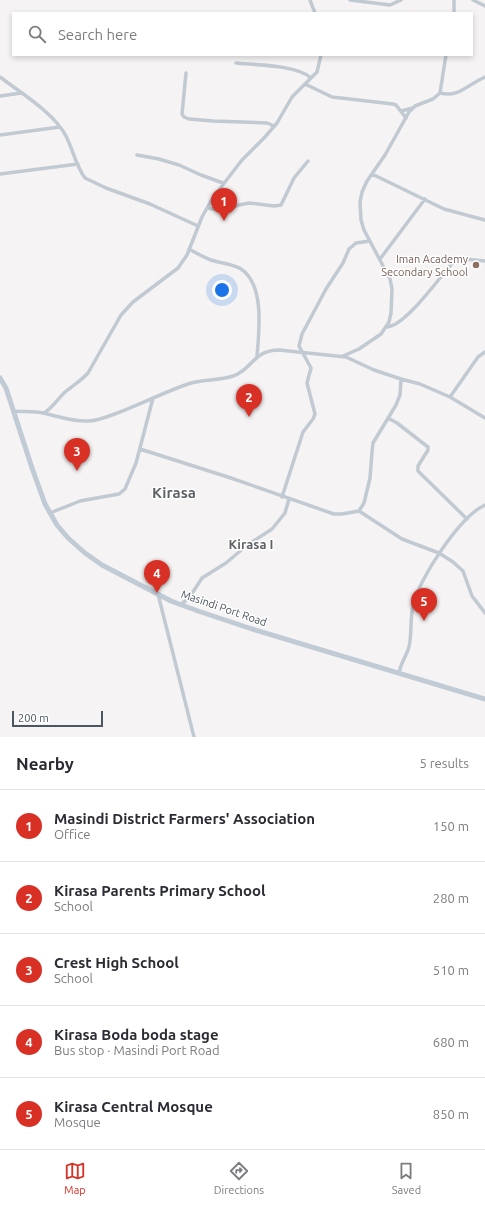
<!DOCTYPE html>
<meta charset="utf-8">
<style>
:root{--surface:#fff;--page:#f7f7f7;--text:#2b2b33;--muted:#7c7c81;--line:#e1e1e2;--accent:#d93025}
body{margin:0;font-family:Ubuntu,sans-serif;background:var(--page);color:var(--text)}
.scale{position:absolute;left:12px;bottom:10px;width:91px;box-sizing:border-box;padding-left:4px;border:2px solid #4a5661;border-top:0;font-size:11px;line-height:14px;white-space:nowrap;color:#4a5661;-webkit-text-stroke:3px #fff;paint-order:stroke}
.you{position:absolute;left:222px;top:290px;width:14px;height:14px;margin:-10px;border:3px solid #fff;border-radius:50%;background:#1a73e8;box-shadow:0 0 0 6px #1a73e833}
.badge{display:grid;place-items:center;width:26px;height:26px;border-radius:50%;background:var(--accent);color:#fff;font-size:13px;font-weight:700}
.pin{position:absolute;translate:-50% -33px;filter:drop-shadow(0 1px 2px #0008)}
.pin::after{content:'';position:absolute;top:21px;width:14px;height:12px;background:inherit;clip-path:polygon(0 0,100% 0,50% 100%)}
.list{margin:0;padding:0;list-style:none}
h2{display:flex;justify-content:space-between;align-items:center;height:52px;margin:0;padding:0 16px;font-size:17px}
h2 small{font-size:13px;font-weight:400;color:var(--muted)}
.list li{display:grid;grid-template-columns:26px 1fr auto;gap:12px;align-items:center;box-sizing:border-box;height:72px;padding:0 16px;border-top:1px solid var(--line)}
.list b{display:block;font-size:15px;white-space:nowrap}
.list p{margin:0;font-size:13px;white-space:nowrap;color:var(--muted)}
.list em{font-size:13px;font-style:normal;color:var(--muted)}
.icon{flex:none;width:22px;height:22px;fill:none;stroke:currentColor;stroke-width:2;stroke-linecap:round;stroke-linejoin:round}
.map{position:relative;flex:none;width:485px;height:737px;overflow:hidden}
.search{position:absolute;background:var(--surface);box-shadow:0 2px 6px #0003;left:12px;right:12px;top:12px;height:44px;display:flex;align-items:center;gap:10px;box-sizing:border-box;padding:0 14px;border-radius:0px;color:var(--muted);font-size:15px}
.sheet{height:412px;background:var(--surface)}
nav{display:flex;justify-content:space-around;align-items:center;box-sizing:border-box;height:56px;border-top:1px solid var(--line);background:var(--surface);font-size:11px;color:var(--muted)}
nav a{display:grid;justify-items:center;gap:2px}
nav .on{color:var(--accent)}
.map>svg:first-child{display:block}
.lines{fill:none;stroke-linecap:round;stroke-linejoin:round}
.street{stroke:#c1cad2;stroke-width:3.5}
.secondary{stroke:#c1cbd6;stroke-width:5}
.education-dot{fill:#8d6e63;stroke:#fff;stroke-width:1.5}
.labels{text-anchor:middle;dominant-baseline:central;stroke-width:3;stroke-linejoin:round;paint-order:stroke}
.education-label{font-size:11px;fill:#785e54;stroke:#fff;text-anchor:end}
.street-label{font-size:11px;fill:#4a5661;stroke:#fff}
.quarter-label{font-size:13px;font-weight:bold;fill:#5f6368;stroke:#fff}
.district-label{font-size:15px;font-weight:bold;fill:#5f6368;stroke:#fff}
</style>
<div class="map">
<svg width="485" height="737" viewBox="0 0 485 737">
<rect width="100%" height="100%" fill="#f5f3f3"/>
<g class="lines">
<path class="street" d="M310,0l5,13
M350,0l40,5 11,-5
M454,0v13
M473,0l12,6
M236,63c19,2 62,2 75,15
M186,73l-4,41 2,3 5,2 24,2 54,2 7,3
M0,77c21,16 54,36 66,59 7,14 10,30 19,42l21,10 44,16 48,22
M305,84l27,13 61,7 3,1 10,13
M440,93c19,5 28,-9 45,-16
M0,96l21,-3
M401,111l12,-3
M0,135l60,-8
M137,155l22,4 20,6 22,10 22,8
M0,174l78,-10
M372,174l72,35 41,11
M207,208l17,3 15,-6 10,-2 25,3 7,-1 13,-27 14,-17
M189,249c7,4 14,8 22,11 9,3 22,4 30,9 24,16 18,62 16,87
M380,259l45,-60
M387,327c19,-1 55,-53 68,-67l10,-1 20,2
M343,356l16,-7 22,-15 8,-12 2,-9 1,-24 -2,-10 -26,-49 -3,-10 -1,-18 2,-10 5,-11 18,-26 24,-43 6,-6 18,-7 7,-6 6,-38
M450,397l28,-40 7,-5
M13,411c10,1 21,0 30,2 15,3 29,9 45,8 8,0 16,-3 24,-6 25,-9 50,-22 76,-31 14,-5 31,-3 45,-8 19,-6 20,-26 46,-26l67,7 28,13 27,9 19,5 30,13 35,21
M44,413c8,-5 13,-13 20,-20 8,-7 17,-12 24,-20l33,-58 12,-13 45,-34 9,-13 15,-38 10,-18 30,-39 22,-22 13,-15 15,-26 25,-25 4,-17
M388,418l9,5 31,24v3l-10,16v5l49,48
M140,449l91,29 103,36h8l17,-3 5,-8 6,-25 2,-26 1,-9 23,-38 4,-10 1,-16
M282,497l21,-65 10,-13 2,-5 -8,-31 4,-15 -12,-22 3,-12 24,-45 17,-26 6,-14 7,-6 14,-2
M359,511l43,28 37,14 14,9 10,9 9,25 13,17
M50,513l30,-12 39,-7 6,-5 11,-26 17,-65
M158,594l36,143
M180,605l9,-7 13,-20 24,-15 20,-17 26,-17 13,-16 4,-14
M399,673c2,-11 7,-16 10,-26 3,-14 1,-28 4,-42 6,-26 47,-89 72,-100"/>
<path class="secondary" d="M0,378l6,10 26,80 13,36 12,21 11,13 17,15 17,12 69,36 27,10 54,18 233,70"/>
</g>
<circle class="education-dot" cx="476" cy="265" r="4"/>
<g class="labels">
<g class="education-label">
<text x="468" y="259">Iman Academy<tspan x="468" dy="13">Secondary School</tspan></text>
</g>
<g class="street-label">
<text transform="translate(224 608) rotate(19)">Masindi Port Road</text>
</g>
<g class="quarter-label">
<text x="251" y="544">Kirasa I</text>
</g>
<g class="district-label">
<text x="174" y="492">Kirasa</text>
</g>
</g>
</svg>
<div class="scale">200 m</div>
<div class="you"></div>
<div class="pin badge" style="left:224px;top:221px">1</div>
<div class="pin badge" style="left:249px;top:417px">2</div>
<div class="pin badge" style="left:77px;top:471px">3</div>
<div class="pin badge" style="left:157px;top:593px">4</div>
<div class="pin badge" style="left:424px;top:621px">5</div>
<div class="search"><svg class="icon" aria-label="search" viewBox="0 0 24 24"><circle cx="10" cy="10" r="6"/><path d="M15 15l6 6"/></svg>Search here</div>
</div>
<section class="sheet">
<h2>Nearby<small>5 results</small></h2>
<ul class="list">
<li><span class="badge">1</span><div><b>Masindi District Farmers' Association</b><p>Office</p></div><em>150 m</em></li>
<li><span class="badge">2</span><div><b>Kirasa Parents Primary School</b><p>School</p></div><em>280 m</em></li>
<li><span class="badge">3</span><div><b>Crest High School</b><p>School</p></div><em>510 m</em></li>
<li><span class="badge">4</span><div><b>Kirasa Boda boda stage</b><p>Bus stop · Masindi Port Road</p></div><em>680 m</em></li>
<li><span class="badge">5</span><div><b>Kirasa Central Mosque</b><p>Mosque</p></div><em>850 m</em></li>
</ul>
</section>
<nav>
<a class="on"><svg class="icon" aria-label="map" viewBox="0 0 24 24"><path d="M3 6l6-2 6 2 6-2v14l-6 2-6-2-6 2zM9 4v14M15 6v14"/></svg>Map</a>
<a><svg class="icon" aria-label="directions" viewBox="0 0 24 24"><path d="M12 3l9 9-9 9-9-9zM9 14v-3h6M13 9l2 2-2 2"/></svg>Directions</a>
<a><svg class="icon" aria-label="saved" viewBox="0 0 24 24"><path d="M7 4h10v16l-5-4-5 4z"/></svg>Saved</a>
</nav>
